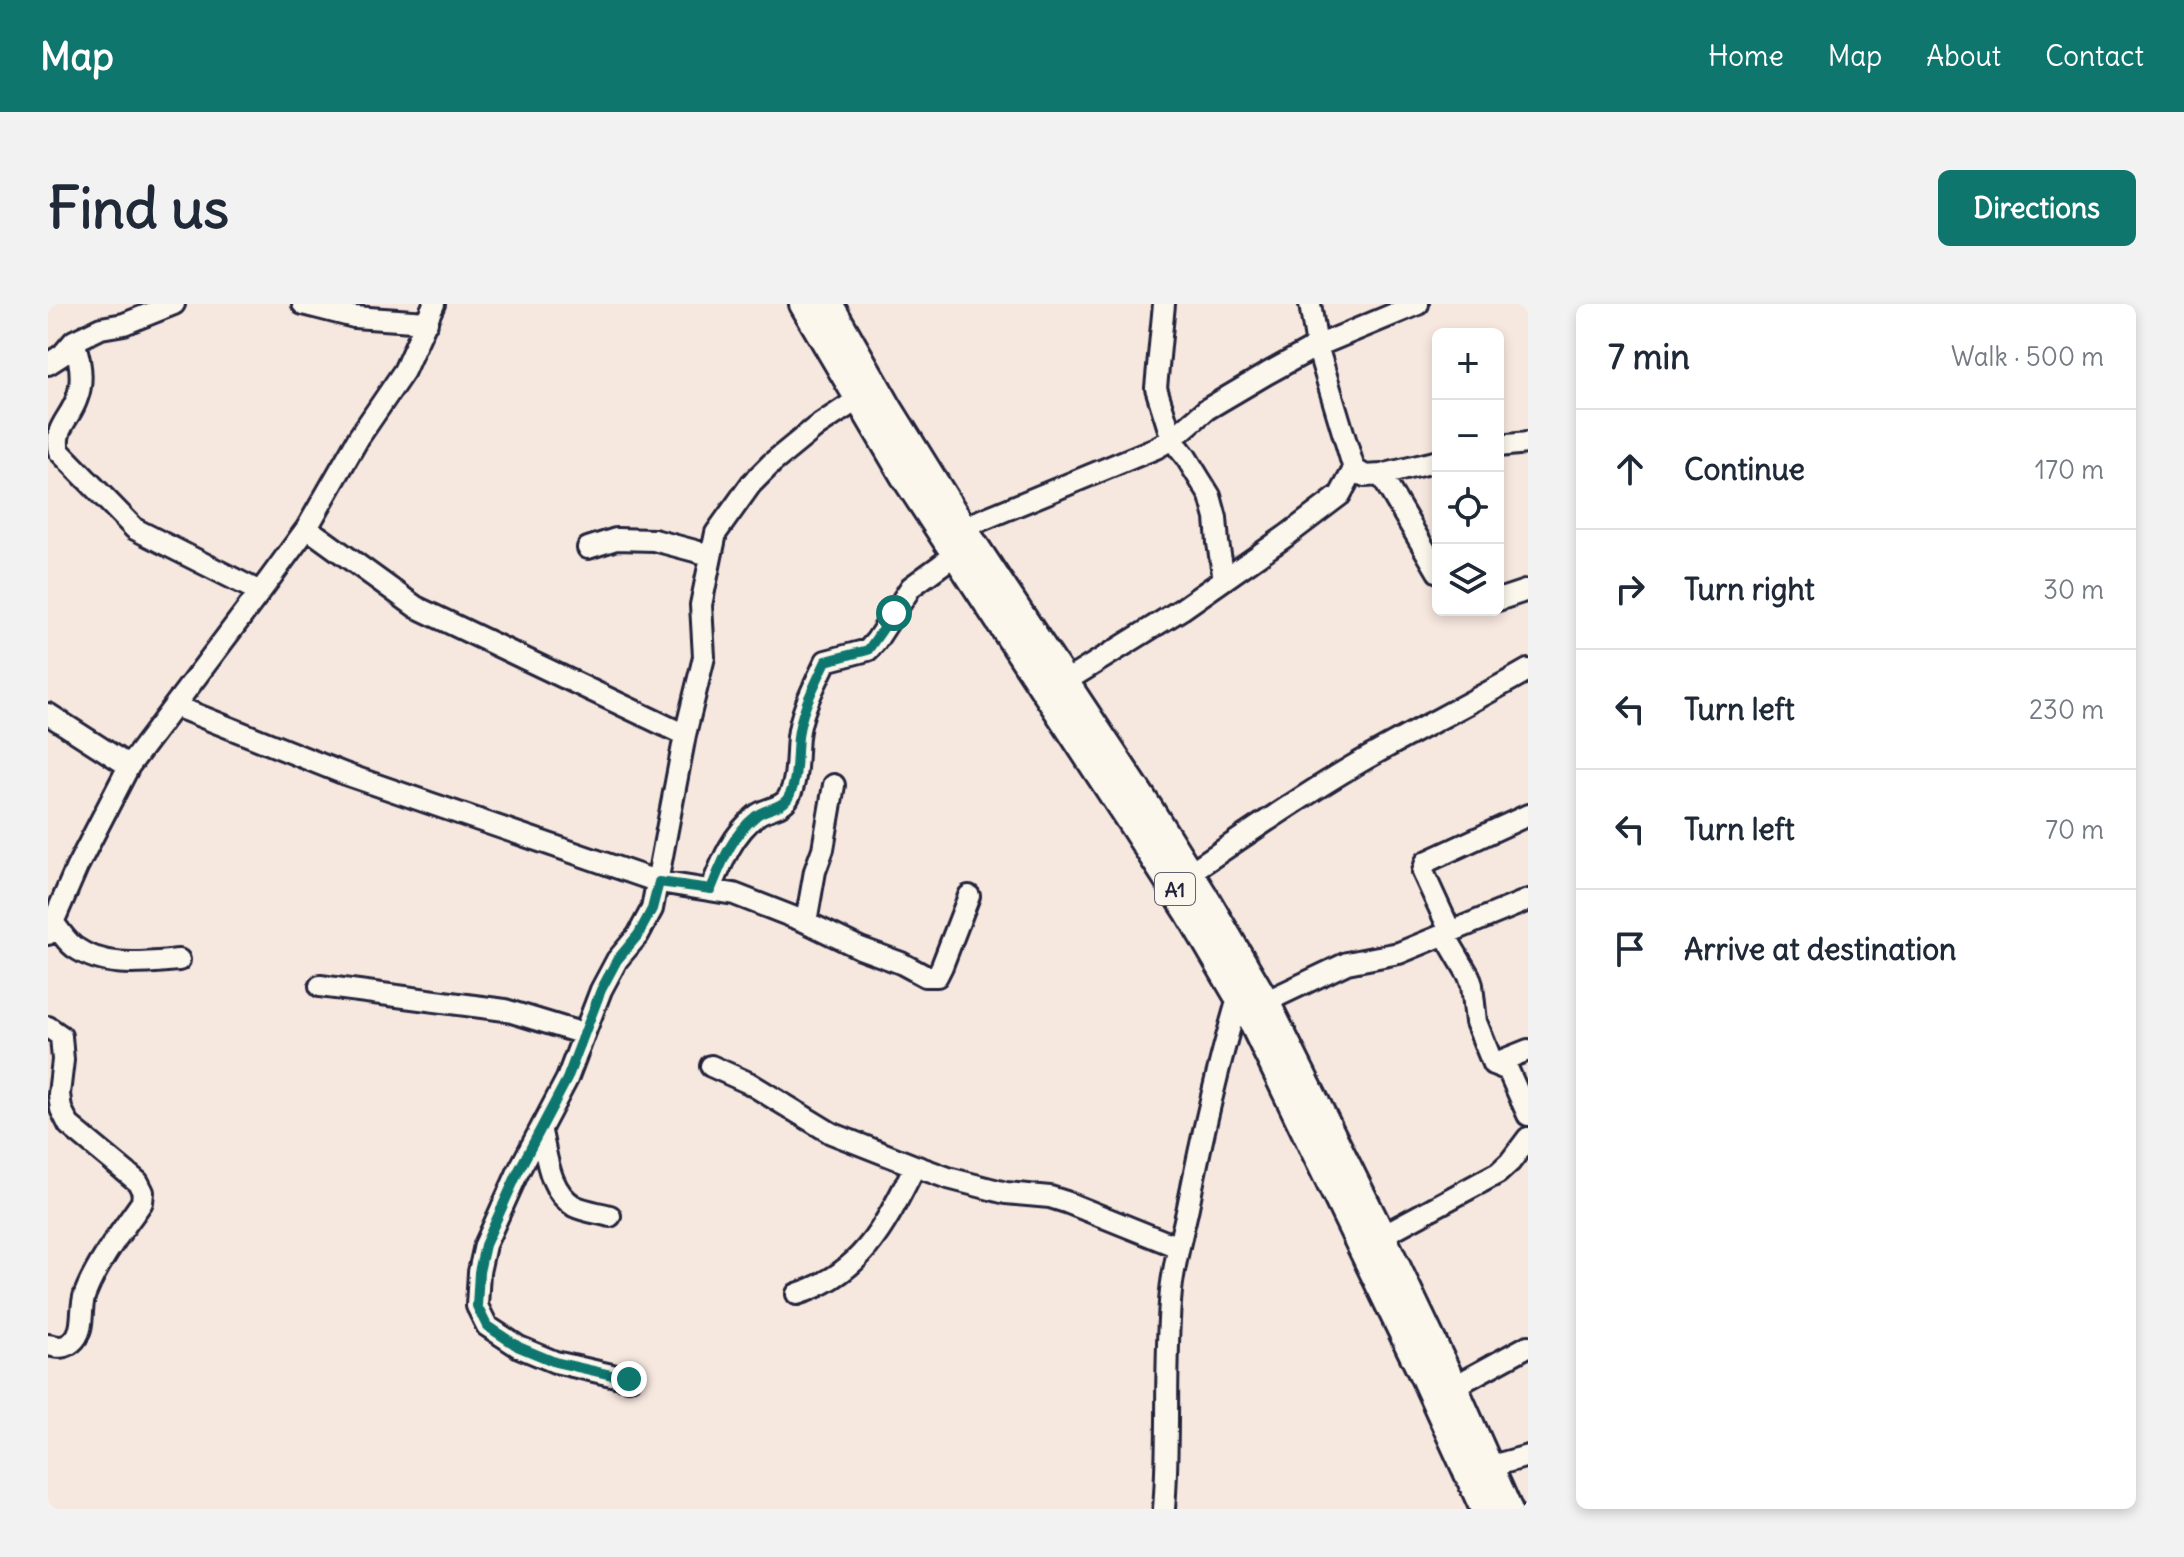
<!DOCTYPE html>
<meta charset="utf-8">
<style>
:root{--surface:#fff;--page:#f2f2f3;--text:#1f2937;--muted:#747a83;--line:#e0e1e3;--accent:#0f766e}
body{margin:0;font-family:Delius,sans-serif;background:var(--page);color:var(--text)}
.controls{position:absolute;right:24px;top:24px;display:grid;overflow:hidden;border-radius:12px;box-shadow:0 4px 12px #0003}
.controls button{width:72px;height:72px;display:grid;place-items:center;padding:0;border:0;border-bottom:2px solid var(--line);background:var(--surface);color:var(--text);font:40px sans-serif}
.stop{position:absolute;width:24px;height:24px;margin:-18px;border:6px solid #0f766e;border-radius:50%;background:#fff}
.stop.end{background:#0f766e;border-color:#fff;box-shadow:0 2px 8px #0008}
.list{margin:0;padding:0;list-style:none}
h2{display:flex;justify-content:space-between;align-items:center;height:104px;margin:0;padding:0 32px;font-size:34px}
h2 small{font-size:26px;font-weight:400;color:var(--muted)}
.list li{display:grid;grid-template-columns:52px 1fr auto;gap:24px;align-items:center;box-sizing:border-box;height:120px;padding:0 32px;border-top:2px solid var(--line)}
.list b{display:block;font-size:30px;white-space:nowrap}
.list em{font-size:26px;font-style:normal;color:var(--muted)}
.icon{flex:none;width:44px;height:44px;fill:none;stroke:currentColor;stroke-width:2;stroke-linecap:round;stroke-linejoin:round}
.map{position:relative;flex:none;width:1480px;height:1205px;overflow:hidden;border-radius:12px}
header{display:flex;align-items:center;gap:48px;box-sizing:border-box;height:112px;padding:0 40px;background:var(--accent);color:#fff}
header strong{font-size:38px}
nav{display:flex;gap:44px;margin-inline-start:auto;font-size:28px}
.intro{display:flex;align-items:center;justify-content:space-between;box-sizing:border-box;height:192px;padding:0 48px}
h1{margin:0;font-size:56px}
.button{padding:20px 36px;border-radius:12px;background:var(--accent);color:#fff;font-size:28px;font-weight:700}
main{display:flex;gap:48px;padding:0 48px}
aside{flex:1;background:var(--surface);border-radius:12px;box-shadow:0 4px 12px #0003}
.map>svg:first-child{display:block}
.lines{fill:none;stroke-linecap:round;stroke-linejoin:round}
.minor-casing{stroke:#22223b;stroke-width:26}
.highway-casing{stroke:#22223b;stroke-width:34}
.minor{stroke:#fbf7ec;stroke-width:20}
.highway{stroke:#fbf7ec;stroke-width:28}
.route{stroke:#0f766e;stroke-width:10}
.labels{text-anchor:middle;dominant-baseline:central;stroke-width:6;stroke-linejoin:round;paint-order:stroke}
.shield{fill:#fbf7ec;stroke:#636270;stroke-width:2}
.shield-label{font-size:20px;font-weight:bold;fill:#22223b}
</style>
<header>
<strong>Map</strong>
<nav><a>Home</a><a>Map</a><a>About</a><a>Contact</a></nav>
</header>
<div class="intro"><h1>Find us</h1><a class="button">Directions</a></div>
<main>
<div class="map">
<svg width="1480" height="1205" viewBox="0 0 1480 1205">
<rect width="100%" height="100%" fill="#f7e8df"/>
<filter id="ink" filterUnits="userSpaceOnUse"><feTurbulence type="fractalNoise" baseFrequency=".0125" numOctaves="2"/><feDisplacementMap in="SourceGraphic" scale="16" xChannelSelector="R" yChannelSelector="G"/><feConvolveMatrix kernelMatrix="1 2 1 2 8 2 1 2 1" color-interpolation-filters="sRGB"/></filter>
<g filter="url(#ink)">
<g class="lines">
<defs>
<path id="minor" d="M255,0l51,13 73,5
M1116,0l-8,84 16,51 14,18 24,39 6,22 2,25 6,36
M1262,0l7,42 37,123 11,7 16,-1 57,-14
M26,37c6,18 10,39 3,57 -6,20 -24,30 -18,53l76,78 125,63
M0,60l14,-9 12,-14 27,-13 23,-4 50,-20
M1450,142l30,-3
M1333,171l57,97
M259,224l109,79 269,128
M914,224l194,-80 16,-9 35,-30 61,-36 49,-27 101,-42
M540,244l28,-9 38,1 56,15
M1450,296l30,-10
M1005,385l129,-80 104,-73 54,-41 14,-26
M127,402l170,68 314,108 75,12 72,28 54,26 41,15 24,13h12l5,-10 27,-70
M0,410l81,52
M1141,569c57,-38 112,-77 171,-111 56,-32 113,-60 168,-92
M663,585c11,-27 21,-54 45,-73 9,-8 25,-7 32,-18 10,-17 8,-42 10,-61 3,-27 17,-52 28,-76l42,-11 8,-9 35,-54 45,-33
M5,618c6,8 13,19 21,25 31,22 70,16 105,13
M758,618l9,-51 8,-22 11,-64
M1403,629l-28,-61 3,-10 102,-47
M0,630l29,-67 52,-101 131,-174 47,-64 52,-91 45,-66 30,-67
M1397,631l24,41 3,9 4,37 17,42 15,6 20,45
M272,682l185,24 79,24
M1217,698l82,-39 52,-10 129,-53
M0,723l13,9 2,24 -4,34 2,15 8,16 69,57 5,10 -1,10c-20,29 -44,59 -57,92 -6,16 1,36 -13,48 -8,7 -15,5 -24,3
M1445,760l35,-14
M663,762l38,17 82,50 84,33 33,12 58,15 44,4 16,5 112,45
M493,828c6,25 8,59 33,74 10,5 25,7 36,10
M1333,932l117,-63 12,-11 18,-24
M749,990c66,-20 89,-71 118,-128
M581,1075l-74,-17 -36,-15 -32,-21 -10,-20 2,-34 6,-27 33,-73 49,-93 34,-89 16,-30 21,-25 14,-26 33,-174 19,-78 -3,-52 15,-72 35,-49 21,-21 44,-36 44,-29
M1405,1083l75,-41
M1440,1163l40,-11
M1116,1205c6,-73 0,-146 7,-218 3,-29 11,-56 17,-84 14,-71 30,-142 51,-212"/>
<path id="highway" d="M756,0l100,170 231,353 54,84 61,104 175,362 60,132
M780,0l60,105 74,119 187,282 57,91 59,101 116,234 72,151 54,122"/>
</defs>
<use href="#minor" class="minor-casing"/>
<use href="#highway" class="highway-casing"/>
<use href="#minor" class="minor"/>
<use href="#highway" class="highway"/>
</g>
</g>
<g class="lines" filter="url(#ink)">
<path class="route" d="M581,1075l-74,-17 -36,-15 -32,-21 -10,-20 2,-34 6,-27 33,-73 49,-93 34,-89 16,-30 21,-25 14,-26 7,-27 52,7c11,-27 21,-54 45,-73 9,-8 25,-7 32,-18 10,-17 8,-42 10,-61 3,-27 17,-52 28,-76l42,-11 26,-37"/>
</g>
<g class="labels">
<rect class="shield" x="1107" y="569" width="40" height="32" rx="6"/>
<g class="shield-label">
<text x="1127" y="585">A1</text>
</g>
</g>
</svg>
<div class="controls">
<button>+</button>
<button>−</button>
<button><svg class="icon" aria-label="locate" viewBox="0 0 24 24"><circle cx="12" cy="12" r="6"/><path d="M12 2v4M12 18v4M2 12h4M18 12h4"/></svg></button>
<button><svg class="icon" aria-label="layers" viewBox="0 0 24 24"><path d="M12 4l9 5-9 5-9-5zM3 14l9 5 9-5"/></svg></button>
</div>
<div class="stop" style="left:846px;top:309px"></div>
<div class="stop end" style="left:581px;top:1075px"></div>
</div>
<aside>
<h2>7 min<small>Walk · 500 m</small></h2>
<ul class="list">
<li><svg class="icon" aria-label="ahead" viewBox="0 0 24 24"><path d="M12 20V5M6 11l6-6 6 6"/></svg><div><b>Continue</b></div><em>170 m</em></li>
<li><svg class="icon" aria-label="right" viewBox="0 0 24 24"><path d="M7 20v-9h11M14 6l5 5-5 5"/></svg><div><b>Turn right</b></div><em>30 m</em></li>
<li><svg class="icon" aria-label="left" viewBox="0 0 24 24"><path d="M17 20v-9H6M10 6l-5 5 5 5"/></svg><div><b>Turn left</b></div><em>230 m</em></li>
<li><svg class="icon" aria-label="left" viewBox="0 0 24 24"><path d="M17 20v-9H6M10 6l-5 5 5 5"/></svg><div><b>Turn left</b></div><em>70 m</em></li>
<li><svg class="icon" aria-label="arrive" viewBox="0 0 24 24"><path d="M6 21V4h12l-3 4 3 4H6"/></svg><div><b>Arrive at destination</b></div></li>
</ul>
</aside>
</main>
